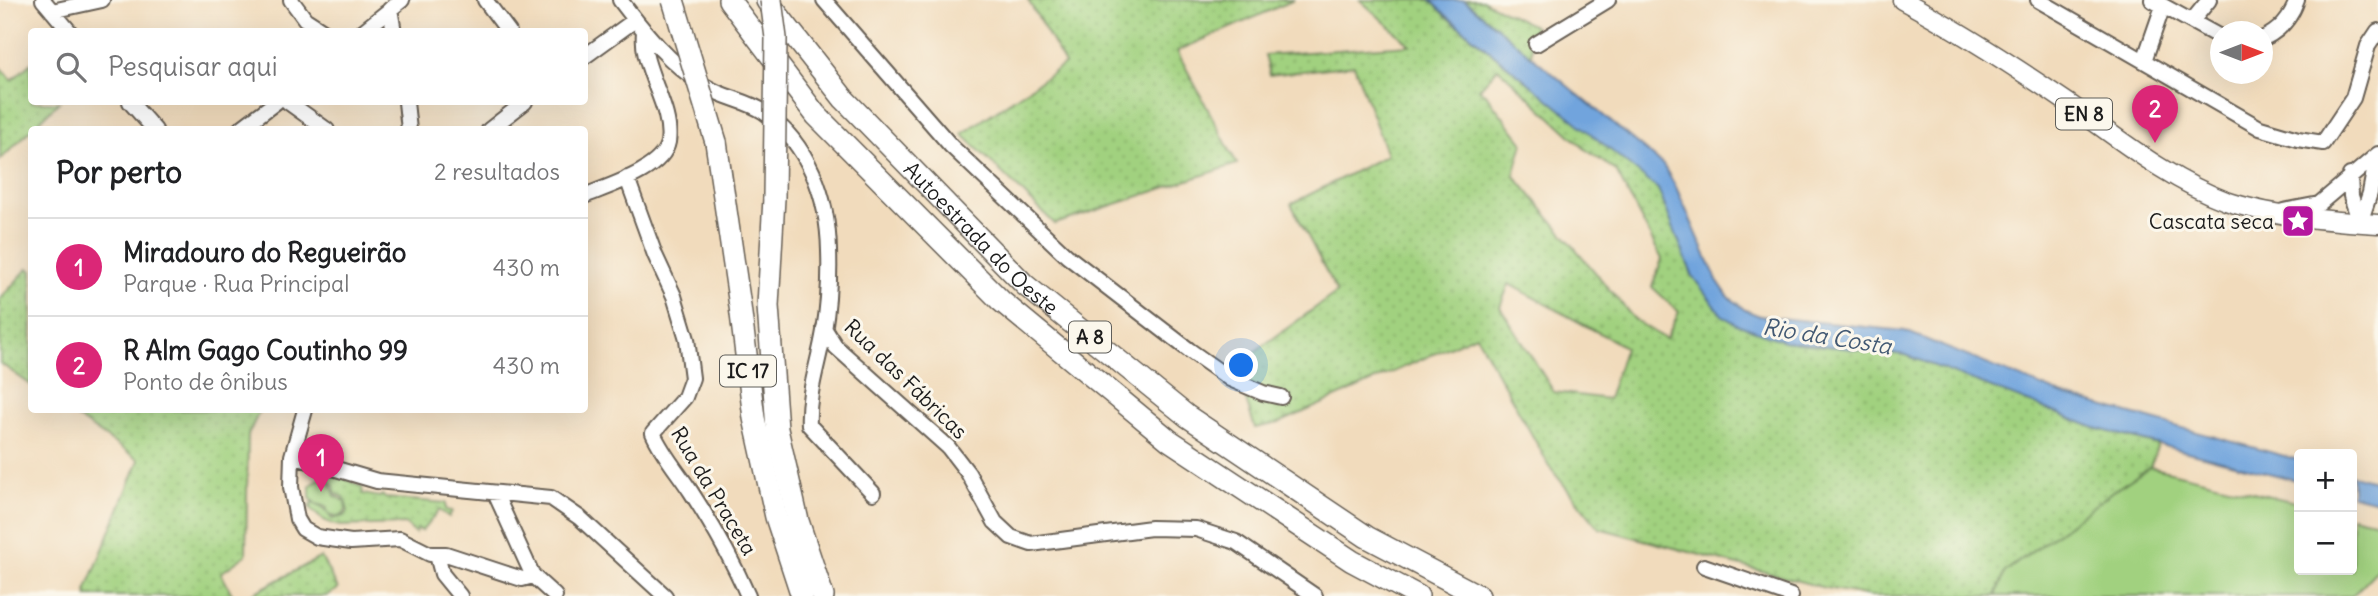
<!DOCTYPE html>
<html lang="pt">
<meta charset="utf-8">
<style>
:root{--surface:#fff;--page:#f2f2f2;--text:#202124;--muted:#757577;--line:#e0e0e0;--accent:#db2777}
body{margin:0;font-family:Delius,sans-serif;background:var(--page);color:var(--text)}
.controls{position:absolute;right:21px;bottom:21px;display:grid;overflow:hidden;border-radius:7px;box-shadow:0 7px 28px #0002}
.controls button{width:63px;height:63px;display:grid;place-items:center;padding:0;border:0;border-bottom:2px solid var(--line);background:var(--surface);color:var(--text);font:35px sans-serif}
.compass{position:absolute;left:2210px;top:21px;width:63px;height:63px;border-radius:50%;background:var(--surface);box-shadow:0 7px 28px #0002;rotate:90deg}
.you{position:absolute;left:1242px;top:366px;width:24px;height:24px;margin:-18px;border:5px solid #fff;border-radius:50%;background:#1a73e8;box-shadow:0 0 0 10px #1a73e833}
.badge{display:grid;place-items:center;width:46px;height:46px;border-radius:50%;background:var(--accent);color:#fff;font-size:23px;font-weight:700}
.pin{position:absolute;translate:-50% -58px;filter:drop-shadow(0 2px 4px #0008)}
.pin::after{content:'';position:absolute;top:37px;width:24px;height:21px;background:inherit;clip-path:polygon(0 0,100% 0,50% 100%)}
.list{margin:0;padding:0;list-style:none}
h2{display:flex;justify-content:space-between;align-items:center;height:91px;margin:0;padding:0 28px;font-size:30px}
h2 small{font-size:23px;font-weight:400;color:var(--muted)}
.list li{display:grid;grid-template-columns:46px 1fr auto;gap:21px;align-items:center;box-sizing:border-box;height:98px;padding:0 28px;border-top:2px solid var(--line)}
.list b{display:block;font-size:26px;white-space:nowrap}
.list p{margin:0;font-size:23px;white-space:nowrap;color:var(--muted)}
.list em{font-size:23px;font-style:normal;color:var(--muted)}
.icon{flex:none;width:38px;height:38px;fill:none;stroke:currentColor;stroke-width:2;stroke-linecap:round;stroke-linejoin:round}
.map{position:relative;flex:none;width:2378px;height:596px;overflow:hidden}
.search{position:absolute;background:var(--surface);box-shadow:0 7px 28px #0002;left:28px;top:28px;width:560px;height:77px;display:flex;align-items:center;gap:18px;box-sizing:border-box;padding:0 24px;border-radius:7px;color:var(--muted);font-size:26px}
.panel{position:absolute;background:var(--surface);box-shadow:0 7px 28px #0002;left:28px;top:126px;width:560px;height:287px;border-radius:7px}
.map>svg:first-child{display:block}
.grass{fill:url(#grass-dots);stroke:#5e764e;stroke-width:2;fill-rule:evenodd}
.green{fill:#a1d17f;stroke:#5e764e;stroke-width:2}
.water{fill:#71a4dd;stroke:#46607c;stroke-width:2}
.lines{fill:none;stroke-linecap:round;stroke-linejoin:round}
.minor-casing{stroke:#675f54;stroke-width:18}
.major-casing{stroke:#675f54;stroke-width:21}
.highway-casing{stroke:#675f54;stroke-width:24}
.minor{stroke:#fff;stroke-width:14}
.major{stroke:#fff;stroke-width:18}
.highway{stroke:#fff;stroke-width:21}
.highway-bridge-casing{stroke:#675f54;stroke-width:24;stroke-linecap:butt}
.highway-bridge{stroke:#fff;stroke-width:21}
.labels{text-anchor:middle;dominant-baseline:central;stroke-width:6;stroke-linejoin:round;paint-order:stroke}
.shield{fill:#fbf7ec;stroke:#5f5e5a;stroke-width:2}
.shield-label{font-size:19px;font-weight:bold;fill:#1c1c1c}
.poi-label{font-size:21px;fill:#1c1c1c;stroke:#fbf7ec;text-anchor:end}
.street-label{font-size:21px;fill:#1c1c1c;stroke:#fbf7ec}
.water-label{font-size:23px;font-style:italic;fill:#425973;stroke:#fbf7ec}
</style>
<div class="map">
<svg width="2378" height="596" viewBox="0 0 2378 596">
<defs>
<pattern id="grass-dots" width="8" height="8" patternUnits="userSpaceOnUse" patternTransform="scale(1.75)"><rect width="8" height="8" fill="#a1d17f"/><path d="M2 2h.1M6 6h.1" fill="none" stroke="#8ab36d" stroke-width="1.8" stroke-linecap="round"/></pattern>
</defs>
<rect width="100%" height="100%" fill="#fbf7ec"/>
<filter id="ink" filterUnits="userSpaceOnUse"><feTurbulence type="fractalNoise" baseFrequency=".0143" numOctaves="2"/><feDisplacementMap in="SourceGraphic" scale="14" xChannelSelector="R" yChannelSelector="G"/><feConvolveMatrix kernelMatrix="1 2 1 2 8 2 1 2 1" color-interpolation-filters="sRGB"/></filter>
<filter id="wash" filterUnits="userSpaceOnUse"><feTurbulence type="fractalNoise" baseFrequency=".00686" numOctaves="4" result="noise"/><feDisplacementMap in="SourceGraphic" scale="28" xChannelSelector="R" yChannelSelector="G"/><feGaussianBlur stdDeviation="1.57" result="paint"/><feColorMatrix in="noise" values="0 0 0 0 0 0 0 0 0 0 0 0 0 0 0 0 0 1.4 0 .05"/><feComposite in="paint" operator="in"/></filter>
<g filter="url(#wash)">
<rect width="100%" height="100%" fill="#f1dbbc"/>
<path class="grass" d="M1028,0h266l-117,51 60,113 -182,60 -93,-90 103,-70z
M1360,0h71l15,16 202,163 10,10 35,88 91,64 122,14 189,73 63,17 -8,22 -35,23 -110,82 -9,24h-126l-49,-9 -222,-59 -48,-59 -75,-134 -197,88 -24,5 -20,-62 102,-74 -46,-88 96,-49 -33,-90 -84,10 -5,-20 145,-10zM1498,68l87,81 31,22 46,88 -10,28 27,25 -13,27 -31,-19 -121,-145 9,-32 -36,-47 -8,-7zM1509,284l116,63 -17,52 -54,-7 -54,-85z
M1464,0h18l52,26 -3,30z
M31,63l1,39h27l-59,58v-93l12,13z
M28,268l4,3 -1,114 -31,-22v-64z
M66,410h194l-12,25 -2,120 -25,18 12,23h-146l-1,-5 53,-131z
M334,473l28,14 1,7 17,3 2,-2 3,3 61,5v7l6,1 -3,6 -10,-7 -17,21 -4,-2 -3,4 -10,-9 -65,2c-15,-3 -22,-9 -31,-20l4,-4 11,6 8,11 12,-3 4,-5 -4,-14 -8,-3 -2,-8 -6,-7z
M321,557l17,32 -12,7h-78z"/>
<path class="green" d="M2150,467l149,36v67h53v-54l26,6v47l-26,27h-356l9,-24 110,-82z
M319,479l11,4 5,13 10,5 1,8 -4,7h-10l-4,-3 -2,-7 -10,-2 -6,-6v-12z"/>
<path class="water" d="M1431,0h33l199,165 13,22 41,93 11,16 17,14 15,6 145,15 161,65 233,64v21l-204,-53 -189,-73 -122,-14 -48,-17 -14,-9 -29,-38 -35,-88 -212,-174z
M2352,475l26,7v19l-26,-6z"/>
</g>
<g filter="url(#ink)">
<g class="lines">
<defs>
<path id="minor" d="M43,0l27,32
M291,0l14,19 20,13
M485,0l24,32
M620,0c25,33 50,64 85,86 18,12 42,14 59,26 45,33 64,85 65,139 1,26 -1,55 -5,80 -5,31 -17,62 -15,94l64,68
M824,0l127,146 116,110 122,94 41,29 33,14 18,4
M2038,0l222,128 38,11 25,4 30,-45 15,-52 10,-15
M2152,0l68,37
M390,9l4,23
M52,11l50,-11
M2192,21l17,-21
M362,32l40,-32
M2262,39c18,-8 29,-21 35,-39
M1536,44l72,-44
M584,57l51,-37
M2144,61l19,-55
M130,102l25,28
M288,102l39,28
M406,102l3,28
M239,130l37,-28
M489,130l36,-28
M2350,175l1,21 9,27
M627,178l28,77 19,41 13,43 5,39 -7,19 -32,36c10,22 25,39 38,59 22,34 41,67 57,104
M584,196c24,-10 79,-26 84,-54 3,-19 -6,-40 -13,-58 -6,-17 -13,-33 -11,-52
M2283,211l36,-7 59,-50
M2360,223l10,-30 7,-38
M824,328l12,19 112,100 20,26 27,49 16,15 20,7 120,-16 45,1 40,13 79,54
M305,410l-13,46 -1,31 6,32 6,10 14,8 34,5 49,-3 30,15h16l76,25 11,-3 22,20
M292,456l85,25 174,17 29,20 85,78
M495,493l38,83
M437,555l5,19 18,22
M1704,566l87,30"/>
<path id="major" d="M1902,0c58,31 112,66 166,103 50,35 101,77 158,98 44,15 106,20 152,23"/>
<g id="highway">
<path d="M729,0l87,115 185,186 168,139 183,121 66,35"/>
<path id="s1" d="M767,1l77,98 181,186 162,131 180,121 112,59"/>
<path d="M716,142l24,164 14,112 22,99 26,79"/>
<path d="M774,198l-6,108 9,123 21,92 25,75"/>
</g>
</defs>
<use href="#minor" class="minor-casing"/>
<use href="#major" class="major-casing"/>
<use href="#highway" class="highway-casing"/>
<use href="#minor" class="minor"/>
<use href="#major" class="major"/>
<use href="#highway" class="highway"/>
<defs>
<path id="highway-bridge" d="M673,0l43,142
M771,0l5,38 -2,160"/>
</defs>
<use href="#highway-bridge" class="highway-bridge-casing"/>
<use href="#highway-bridge" class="highway-bridge"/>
</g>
</g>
<defs>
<symbol id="sight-square" viewBox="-11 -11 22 22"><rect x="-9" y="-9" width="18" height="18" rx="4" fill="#b5179e" stroke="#fbf7ec"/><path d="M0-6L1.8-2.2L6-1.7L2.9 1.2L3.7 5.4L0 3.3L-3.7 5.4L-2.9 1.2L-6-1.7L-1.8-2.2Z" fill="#fff"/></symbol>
</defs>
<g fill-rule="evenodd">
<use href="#sight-square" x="2279" y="202" width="38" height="38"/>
</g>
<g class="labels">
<g class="shield">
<rect x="2056" y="98.5" width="56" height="31" rx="5"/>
<rect x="1069" y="321.5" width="42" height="31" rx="5"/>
<rect x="720" y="355.5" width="56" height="31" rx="5"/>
</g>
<g class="shield-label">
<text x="2084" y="114">EN 8</text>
<text x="1090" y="337">A 8</text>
<text x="748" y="371">IC 17</text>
</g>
<g class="poi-label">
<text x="2274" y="221">Cascata seca</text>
</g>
<g class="street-label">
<text stroke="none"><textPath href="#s1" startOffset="320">Autoestrada do Oeste</textPath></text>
<text transform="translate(906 379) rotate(44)">Rua das Fábricas</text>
<text transform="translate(714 491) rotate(59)">Rua da Praceta</text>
</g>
<g class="water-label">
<text transform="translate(1827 336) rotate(9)">Rio da Costa</text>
</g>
</g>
</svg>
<div class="controls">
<button>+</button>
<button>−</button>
</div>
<svg class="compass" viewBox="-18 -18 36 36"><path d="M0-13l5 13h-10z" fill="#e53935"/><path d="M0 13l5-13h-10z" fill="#757577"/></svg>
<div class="you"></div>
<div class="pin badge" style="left:321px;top:492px">1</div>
<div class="pin badge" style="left:2155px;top:143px">2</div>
<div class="search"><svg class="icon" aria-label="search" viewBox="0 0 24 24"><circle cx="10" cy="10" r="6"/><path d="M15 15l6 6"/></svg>Pesquisar aqui</div>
<section class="panel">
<h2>Por perto<small>2 resultados</small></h2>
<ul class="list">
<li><span class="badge">1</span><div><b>Miradouro do Regueirão</b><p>Parque · Rua Principal</p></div><em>430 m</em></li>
<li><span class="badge">2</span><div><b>R Alm Gago Coutinho 99</b><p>Ponto de ônibus</p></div><em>430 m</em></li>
</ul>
</section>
</div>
